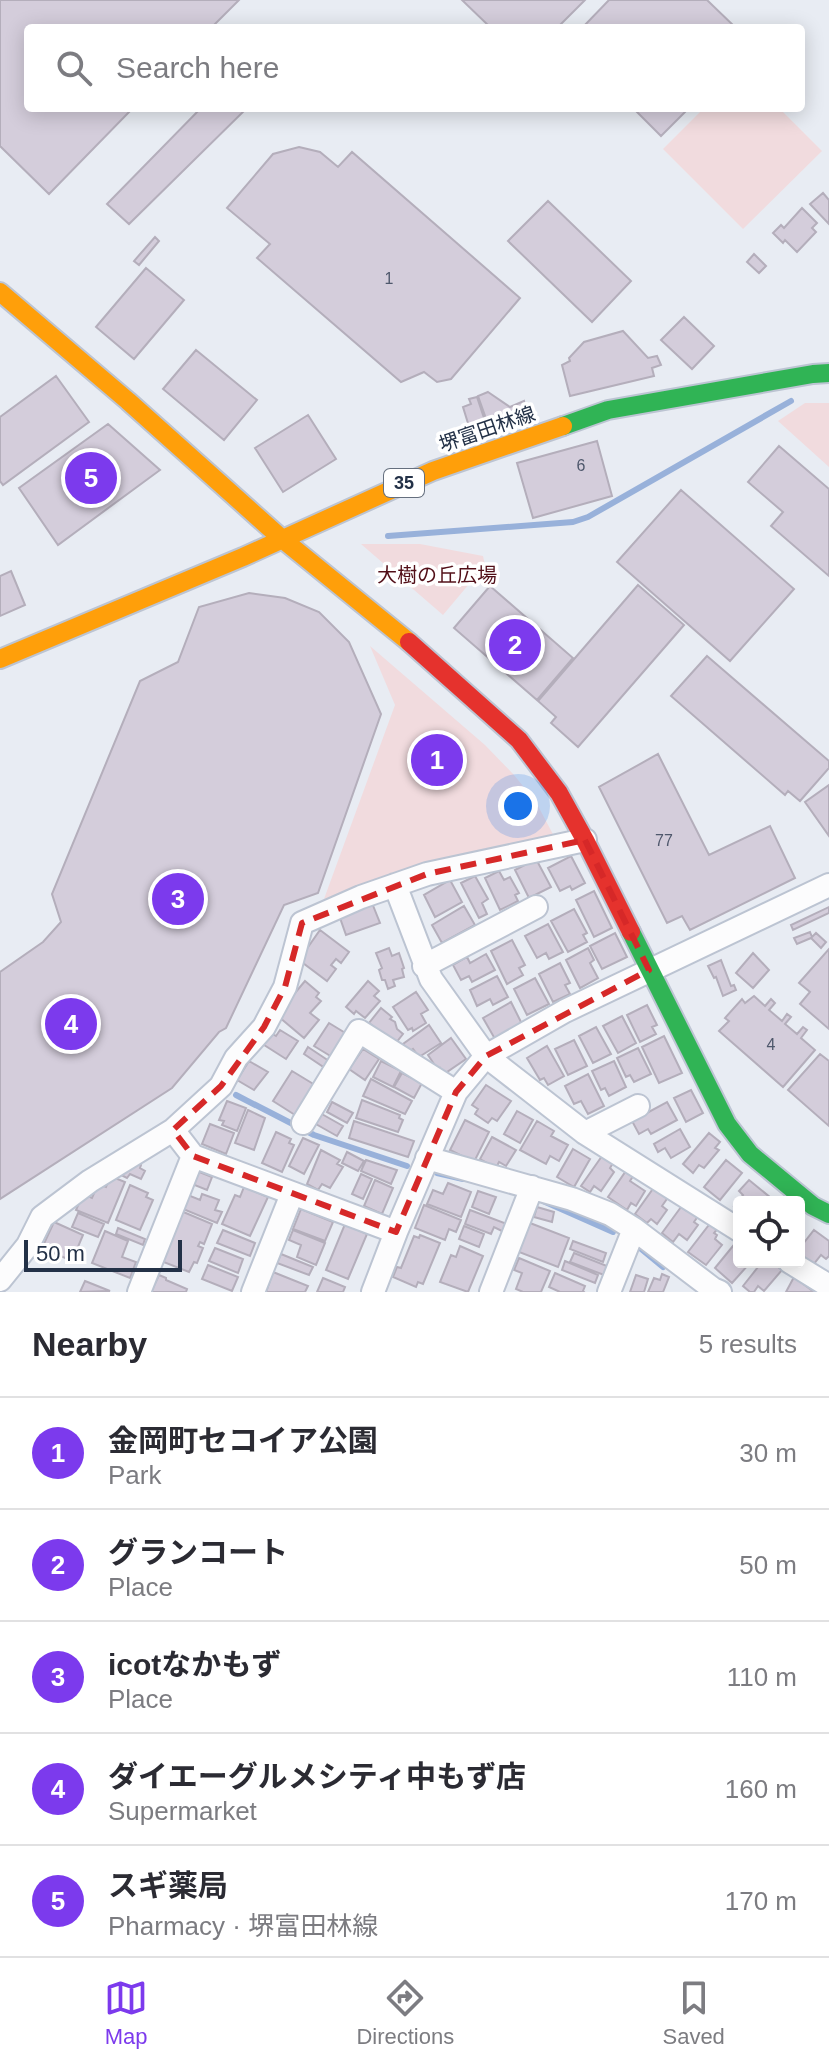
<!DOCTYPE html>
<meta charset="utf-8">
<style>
:root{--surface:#fff;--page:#f2f2f3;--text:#2b2b33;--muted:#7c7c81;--line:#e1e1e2;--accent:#7c3aed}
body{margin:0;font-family:Helvetica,"Noto Sans JP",sans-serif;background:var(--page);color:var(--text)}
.controls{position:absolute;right:24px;bottom:24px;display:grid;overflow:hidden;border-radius:8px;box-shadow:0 4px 20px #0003}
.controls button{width:72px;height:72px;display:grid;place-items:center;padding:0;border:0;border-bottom:2px solid var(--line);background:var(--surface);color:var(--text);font:40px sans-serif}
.scale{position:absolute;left:24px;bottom:20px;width:158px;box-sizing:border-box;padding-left:8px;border:4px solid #233147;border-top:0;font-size:22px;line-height:28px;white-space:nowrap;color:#233147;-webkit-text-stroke:6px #fff;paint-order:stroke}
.you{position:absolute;left:518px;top:806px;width:28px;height:28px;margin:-20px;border:6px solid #fff;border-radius:50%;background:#1a73e8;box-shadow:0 0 0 12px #1a73e833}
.badge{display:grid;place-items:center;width:52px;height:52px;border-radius:50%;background:var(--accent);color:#fff;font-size:26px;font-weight:700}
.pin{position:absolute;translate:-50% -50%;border:4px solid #fff;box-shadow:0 2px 8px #0006}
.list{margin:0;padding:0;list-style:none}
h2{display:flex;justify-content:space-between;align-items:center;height:104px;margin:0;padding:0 32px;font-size:34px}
h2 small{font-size:26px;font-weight:400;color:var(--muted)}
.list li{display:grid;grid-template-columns:52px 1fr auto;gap:24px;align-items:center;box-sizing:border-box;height:112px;padding:0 32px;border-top:2px solid var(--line)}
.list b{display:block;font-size:30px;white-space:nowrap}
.list p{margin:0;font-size:26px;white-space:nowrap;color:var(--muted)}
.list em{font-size:26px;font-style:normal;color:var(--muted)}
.icon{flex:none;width:44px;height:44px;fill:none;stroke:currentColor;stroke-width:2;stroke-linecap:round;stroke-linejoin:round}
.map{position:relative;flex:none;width:829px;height:1292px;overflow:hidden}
.search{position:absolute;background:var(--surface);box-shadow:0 4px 20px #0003;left:24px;right:24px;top:24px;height:88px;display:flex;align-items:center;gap:20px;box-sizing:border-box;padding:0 28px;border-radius:8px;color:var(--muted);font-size:30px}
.sheet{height:664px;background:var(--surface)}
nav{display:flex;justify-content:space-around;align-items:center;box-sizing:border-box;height:112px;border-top:2px solid var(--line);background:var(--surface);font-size:22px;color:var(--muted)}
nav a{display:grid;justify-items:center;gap:4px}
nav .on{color:var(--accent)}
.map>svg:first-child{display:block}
.green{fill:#f1dbde}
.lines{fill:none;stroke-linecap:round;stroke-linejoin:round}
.stream{stroke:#98b1da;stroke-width:6}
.building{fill:#d4cddb;stroke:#b4aebb;stroke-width:2}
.street-casing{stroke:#bcc4d2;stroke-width:26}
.fast-casing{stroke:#bcc4d2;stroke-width:22}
.slow-casing{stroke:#bcc4d2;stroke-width:22}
.jam-casing{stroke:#bcc4d2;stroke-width:22}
.street{stroke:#fcfcfd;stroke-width:22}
.fast{stroke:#30b455;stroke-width:18}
.slow{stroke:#ff9f0a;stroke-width:18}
.jam{stroke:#e5322d;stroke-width:18}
.marked{fill:none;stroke:#d62828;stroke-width:6;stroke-dasharray:16 10;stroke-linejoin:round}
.labels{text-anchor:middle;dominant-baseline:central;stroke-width:7;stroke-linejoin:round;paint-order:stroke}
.number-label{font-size:16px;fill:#4f586c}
.shield{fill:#fff;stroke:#656f7e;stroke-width:2}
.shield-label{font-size:18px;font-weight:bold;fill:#233147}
.street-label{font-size:20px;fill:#233147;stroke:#fff}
.park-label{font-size:20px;fill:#510e17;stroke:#fff}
</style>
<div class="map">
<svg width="829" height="1292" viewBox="0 0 829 1292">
<rect width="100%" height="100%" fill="#e8ecf3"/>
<path class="green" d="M704,108h75l43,43 -79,78 -80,-80z
M805,403h24v64l-51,-46z
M361,544h59l63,12 2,9 -42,50z
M370,646l115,99 29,30 22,27 20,38 -136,27 -96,32 71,-194z"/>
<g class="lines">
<path class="stream" d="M388,536l185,-14 15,-5 203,-116
M236,1095l78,40 93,31
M437,1173l26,6
M543,1201l70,31
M640,1248l23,19"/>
</g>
<path class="building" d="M0,0h239l-28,28h-183v80h105l-84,86 -49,-48z
M462,0h123l-28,28h-66z
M609,0h98l29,28h-154z
M201,108l45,1 -117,115 -22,-20z
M633,108h56l-28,28z
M299,147l21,5 18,15 14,-15 168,146 -69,81 -14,3 -13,-10 -23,10 -144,-124 13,-14 -43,-36 46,-54z
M823,193l6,7v24l-19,-20z
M548,201l83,80 -39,41 -84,-81z
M802,208l15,15 -5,5 4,4 -19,20 -12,-12 -2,3 -10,-10 8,-8 3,3z
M155,237l4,4 -20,24 -5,-4z
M754,254l12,12 -7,7 -12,-11z
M146,268l38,32 -50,59 -38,-32z
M684,317l30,29 -22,23 -31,-29z
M623,331l25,27 9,-2 4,9 -9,3 2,8 -84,20 -8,-31 8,-4 -1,-3 15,-16z
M196,350l61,50 -33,40 -61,-51z
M56,376l33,46 -86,63 -3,-4v-64z
M488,392l22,15 14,-6 1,5 -5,2 3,8 -34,11 -11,-31z
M477,397l10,30 -16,6 -8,-26 8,-3 -2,-5z
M308,415l28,44 -53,33 -28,-44z
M108,424l52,46 -102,75 -39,-57z
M597,441l15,55 -79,22 -16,-55z
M779,446l50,43v87l-58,-50 12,-14 -35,-30z
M681,490l113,99 -64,72 -113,-99z
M11,571l14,34 -25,11v-40z
M638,585l46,40 -106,122 -27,-24 5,-6 -18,-16z
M490,586l83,72 -36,42 -83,-72z
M249,593l36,5 34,14 30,30 32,72 -63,179 -34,12 -58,123 -7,4 -47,56 -172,111v-227l43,-30 18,-20 -9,-28 88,-213 38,-19 21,-55z
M707,656l122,105v7l-29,33 -12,-10 -3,4 -114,-99z
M658,754l51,101 61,-29 25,52 -105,52 -8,-14 -15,7 -68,-136z
M829,785v51l-24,-34z
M571,856l14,27 -13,7 -2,-4 -10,5 -12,-23z
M536,859l15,28 -22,11 -14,-28z
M499,871l5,9 6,-3 9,16 -4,2 3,6 -18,9 -15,-32z
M475,876l13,23 -6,4 5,11 -8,4 -18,-35z
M450,880l12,22 -27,15 -11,-22z
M594,891l18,37 -18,9 -18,-37z
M372,903l8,20 -34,12 -7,-20z
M464,906l11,19 -33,18 -10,-18z
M829,907v6l-36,17 -2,-5z
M574,909l13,24 -4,2 4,7 -19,10 -17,-31z
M548,924l15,28 -14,7 -3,-6 -9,5 -12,-22z
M320,930l29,22 -8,11 -5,-4 -5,6 5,4 -9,12 -28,-21z
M810,932l2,5 4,-4 10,9 -5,6 -10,-10 -14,6 -3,-6z
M615,933l12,24 -25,12 -12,-23z
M512,940l13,25 -6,3 4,7 -16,9 -16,-33z
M389,948l3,8 7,-3 5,15 -2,1 2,8 -11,3 2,6 -7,3 -3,-9h-3l-3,-10 3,-2 -6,-15z
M588,948l6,12 -4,3 8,15 -18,10 -14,-28z
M829,949v80l-29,-25 10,-12 -11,-9z
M753,953l16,17 -16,18 -17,-15z
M486,954l9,16 -23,12 -3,-6 -8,4 -8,-15 14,-8 3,6z
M721,960l10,26 3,-1 2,5 -13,6 -7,-19 -2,1 -6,-12z
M560,963l10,20 -5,2 5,9 -17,8 -14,-28z
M497,976l11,21 -15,8 -3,-6 -13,7 -7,-16z
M535,978l14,26 -22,11 -13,-26z
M305,981l14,12 -3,4 5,4 -11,12 9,7 -15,18 -25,-21 5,-11z
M368,981l11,10 -5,5 6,5 -15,17 -9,-7 -2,3 -8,-7z
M416,992l12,18 -7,4 5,9 -13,8 -1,-3 -4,2 -15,-23z
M754,996l11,10 6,-7 4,4 -6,7 13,11 5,-7 4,3 -6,7 12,10 6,-7 4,3 -6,8 14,12 -32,37 -64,-56 10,-10 -4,-3 17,-19 3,4z
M511,1002l11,22 -27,15 -12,-21z
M647,1005l10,20 -5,2 4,7 -16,8 -13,-27z
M381,1008l11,9 -2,2 5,3 2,7 6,5 -8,10 -26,-21z
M622,1016l14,27 -18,10 -15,-27z
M329,1023l18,11 -15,23 -18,-11z
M429,1025l12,18 -22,14 -6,-8 -4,3 -6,-8z
M596,1027l15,27 -18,9 -14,-27z
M280,1030l18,11 -12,18 -25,-16 8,-11 7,4z
M664,1036l18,37 -23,10 -17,-36z
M451,1038l15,21 -22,15 -4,-6 -2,2 -10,-15z
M574,1040l13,26 -19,9 -13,-26z
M547,1046l17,30 -16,9 -4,-7 -4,2 -13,-22z
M308,1047l21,14 -4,7 -21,-14z
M638,1048l13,26 -17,8 -4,-7 -4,2 -9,-19z
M363,1049l16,10 -14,21 -16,-11z
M820,1054l9,7v65l-41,-36z
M249,1061l19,11 -14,18 -17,-10z
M381,1061l20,10 -8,16 -20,-10z
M614,1061l12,26 -17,9 -4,-8 -4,2 -9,-19z
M292,1071l23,14 -20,30 -22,-14z
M402,1073l20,10 -8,15 -20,-11z
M588,1074l16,32 -16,8 -7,-13 -7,3 -9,-18z
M371,1079l41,22 -7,13 -42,-18z
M486,1085l25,16 -14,20 -5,-3 -4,5 -13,-9 3,-5 -6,-4z
M691,1090l12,23 -17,9 -12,-24z
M362,1100l38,15 -1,3 4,2 -5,12 -42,-14z
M227,1101l19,7 -9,23 -15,-6 2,-4 -5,-1z
M332,1102l21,11 -6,10 -20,-11z
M667,1102l10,18 -26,14 -3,-5 -9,5 -7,-13z
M248,1110l17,8 -11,32 -19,-7z
M517,1111l16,9 -13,23 -16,-9z
M320,1113l23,13 -6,10 -23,-13z
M465,1120l24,12 -15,30 -24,-12z
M354,1121l60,20 -6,16 -59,-19z
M537,1121l17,10 -3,5 17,9 -9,16 -9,-5 -4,8 -26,-14z
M210,1124l24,9 -8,21 -24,-10z
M680,1129l10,18 -19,11 -6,-10 -7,4 -4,-8z
M276,1132l15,7 -2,4 5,2 -12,27 -20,-9z
M709,1133l11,9 -5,6 4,2 -15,18 -5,-3 -6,8 -10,-9z
M492,1137l24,13 -10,16 -7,-4 -3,6 -16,-9z
M303,1138l16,7 -15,29 -15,-8z
M573,1149l17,10 -16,28 -17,-10z
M321,1150l19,10 -3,4 6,3 -13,21 -8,-4 -4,6 -11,-6z
M347,1152l17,9 -6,10 -16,-8z
M602,1156l11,7 -3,5 4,4 -13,19 -7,-5 -4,6 -9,-6z
M366,1160l31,10 -6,14 -30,-13z
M726,1160l16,13 -22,27 -16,-13z
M133,1161l8,4 -1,3 5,3 -4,8 -11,-5 -3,4 -8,-4z
M628,1168l7,5 -5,8 15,10 -9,15 -5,-3 -4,7 -19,-13z
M197,1171l15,6 -5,13 -15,-6z
M361,1174l11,5 -9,20 -11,-5z
M110,1176l15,6 -17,41 -32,-13 7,-16 9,4 6,-14 8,3z
M375,1180l18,8 -11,26 -18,-8z
M749,1180l22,18 -3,4h-29v8l-5,-4 9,-11 -4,-4z
M448,1183l23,9 -10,25 -34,-13 6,-14 10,4z
M130,1185l18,8 -2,4 7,3 -13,30 -24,-10z
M655,1186l14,10 -7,10 5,4 -10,14 -6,-5 -4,4 -12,-9z
M244,1187l24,10 -18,39 -28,-12 13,-29 5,2z
M478,1191l18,6 -7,17 -17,-7z
M202,1194l17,6 -4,10 7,2 -5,11 -34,-14 5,-14 12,5z
M424,1205l37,15 -5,12 -7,-3 -4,11 -30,-12z
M692,1206l9,6 -7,10 4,3 -11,15 -8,-6 -6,8 -11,-9 19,-26 6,4z
M537,1207l17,5 -2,10 -18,-5z
M301,1209l32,13 -8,19 -32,-12z
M470,1210l37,14 -3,8 -10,-5 -3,7 -26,-10z
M181,1211l31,13 -8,20 -4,-2 -2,4 5,2 -6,15 -3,-1 -5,10 -28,-11z
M78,1213l26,11 -6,13 -26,-10z
M712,1221l7,6 -5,6 3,2 -2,4 7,6 -16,20 -18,-13z
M54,1222l29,13 -11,26 -30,-13z
M530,1223l39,15 -11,29 -39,-15z
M345,1224l22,10 -19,45 -22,-9z
M464,1226l20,8 -5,13 -20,-8z
M118,1228l27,11 -2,6 -27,-11z
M223,1230l32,13 -5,13 -33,-13z
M293,1230l32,13 -9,22 -19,-8 4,-12 -12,-5z
M814,1230l15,11v15l-3,3 -5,-4 -8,10 -14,-11v-5z
M105,1231l23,10 -6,16 14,5 -6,16 -38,-15z
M420,1235l20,8 -17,41 -5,-2 -2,5 -23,-10 4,-10 4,1 13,-32 5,2z
M573,1241l33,12 -3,9 -33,-13z
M737,1241l2,2v19h7l3,2 -17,19 -17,-15z
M460,1246l23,10 -15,36 -28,-10 11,-27 5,2z
M215,1248l28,11 -5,14 -29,-12z
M574,1253l33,13 -3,9 -34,-13z
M281,1254l32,13 -4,8 -32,-12z
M519,1258l31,13 -9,21h-18l-7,-3 6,-16 -8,-3z
M565,1261l33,14 -3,8 -33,-13z
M762,1262h10l10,8 -18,21 -6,-5 -4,6h-4l-7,-6z
M208,1265l30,12 -6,14 -30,-12z
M273,1272l35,14 -3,6h-39z
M555,1273l30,13 -2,5 1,1h-24l-11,-5z
M662,1274l7,3 -6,15h-15l6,-14 6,2z
M159,1275l7,3v2l21,9 -1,3h-35z
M636,1275l12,4 -4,13h-14z
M794,1277l20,15h-28z
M323,1278l22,9 -2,5h-26z
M85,1281l25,10 -30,1z"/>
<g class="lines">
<defs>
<path id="street" d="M395,885l36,94 55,77 99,77 154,97
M424,966l112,-59
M303,1123l56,-92 97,61
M173,1130l48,-44 15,-28 28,-31 21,-40 17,-64 59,-26 66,-23 158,-34
M585,1133l53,-27
M427,1158l145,41 38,15 24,15 79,60 7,3
M790,1262l39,24
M0,1280l28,-35 14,-28 48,-36 83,-51 20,26 203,76
M139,1292l54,-136
M253,1292l39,-98
M373,1292l23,-60 60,-140 30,-36 79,-45 264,-126
M491,1292l41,-105
M609,1292l25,-63"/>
<path id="fast" d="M563,426l45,-16 205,-36 16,-1
M631,932l96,192 23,30 63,52 16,8"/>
<path id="slow" d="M0,292l128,109 153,137 128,104
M0,659l243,-102 190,-86 130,-45"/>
<path id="jam" d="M409,642l110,98 40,53 26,47 46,92"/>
</defs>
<use href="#street" class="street-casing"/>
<use href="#fast" class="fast-casing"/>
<use href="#slow" class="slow-casing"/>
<use href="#jam" class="jam-casing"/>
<use href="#street" class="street"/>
<use href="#fast" class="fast"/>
<use href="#slow" class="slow"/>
<use href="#jam" class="jam"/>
</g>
<path class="marked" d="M585,840l64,130 -163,86 -30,36 -60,140 -203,-76 -20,-26 48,-44 43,-59 21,-40 17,-64 125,-49z"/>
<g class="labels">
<g class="number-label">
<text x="389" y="278">1</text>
<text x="581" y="465">6</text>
<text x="664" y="840">77</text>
<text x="771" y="1044">4</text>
</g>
<rect class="shield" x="384" y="469" width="40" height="28" rx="6"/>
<g class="shield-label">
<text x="404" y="483">35</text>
</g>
<g class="street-label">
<text transform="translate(487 429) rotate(-19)">堺富田林線</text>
</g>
<g class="park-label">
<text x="437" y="575">大樹の丘広場</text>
</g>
</g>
</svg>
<div class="controls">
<button><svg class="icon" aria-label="locate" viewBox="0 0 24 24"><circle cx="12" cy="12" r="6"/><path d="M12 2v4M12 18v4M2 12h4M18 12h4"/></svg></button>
</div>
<div class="scale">50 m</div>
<div class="you"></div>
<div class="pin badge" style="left:437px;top:760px">1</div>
<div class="pin badge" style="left:515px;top:645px">2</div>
<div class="pin badge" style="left:178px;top:899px">3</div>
<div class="pin badge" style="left:71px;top:1024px">4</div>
<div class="pin badge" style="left:91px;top:478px">5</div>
<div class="search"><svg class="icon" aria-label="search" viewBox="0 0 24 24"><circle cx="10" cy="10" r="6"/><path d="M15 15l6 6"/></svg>Search here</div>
</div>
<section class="sheet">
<h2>Nearby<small>5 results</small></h2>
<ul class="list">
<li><span class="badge">1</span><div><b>金岡町セコイア公園</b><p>Park</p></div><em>30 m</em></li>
<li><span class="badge">2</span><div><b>グランコート</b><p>Place</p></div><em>50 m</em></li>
<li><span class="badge">3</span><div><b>icotなかもず</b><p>Place</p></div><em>110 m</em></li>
<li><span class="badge">4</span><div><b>ダイエーグルメシティ中もず店</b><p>Supermarket</p></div><em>160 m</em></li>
<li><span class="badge">5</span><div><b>スギ薬局</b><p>Pharmacy · 堺富田林線</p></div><em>170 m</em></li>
</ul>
</section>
<nav>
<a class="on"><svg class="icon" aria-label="map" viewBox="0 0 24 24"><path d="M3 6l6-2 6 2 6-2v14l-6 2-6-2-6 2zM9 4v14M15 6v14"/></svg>Map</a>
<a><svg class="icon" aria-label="directions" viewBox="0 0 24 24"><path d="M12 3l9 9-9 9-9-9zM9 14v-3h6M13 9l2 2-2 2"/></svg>Directions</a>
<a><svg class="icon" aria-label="saved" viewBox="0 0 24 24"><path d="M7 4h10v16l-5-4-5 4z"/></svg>Saved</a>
</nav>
